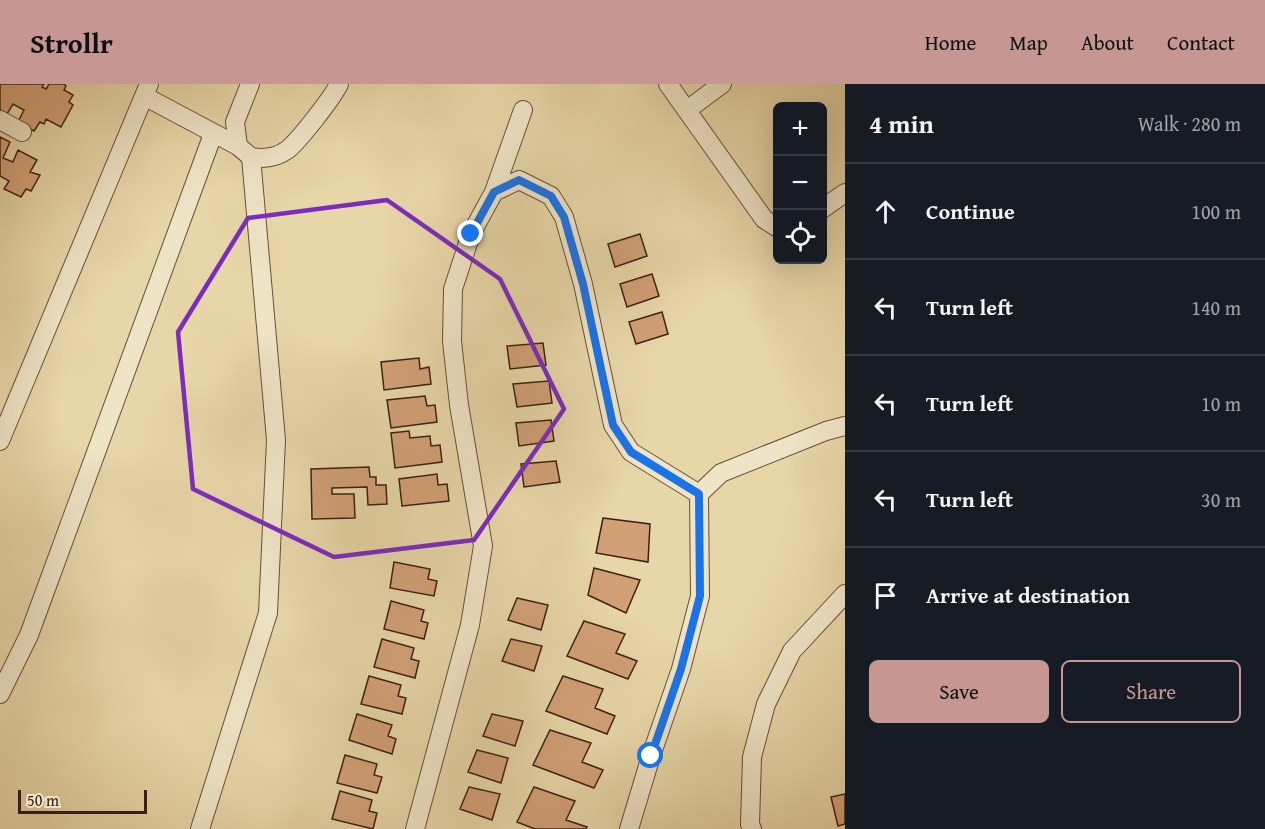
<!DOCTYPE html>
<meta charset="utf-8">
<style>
:root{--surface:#171b24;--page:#242831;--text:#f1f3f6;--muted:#9ea1a6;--line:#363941;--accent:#c59692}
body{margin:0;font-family:"Gentium Book Plus",serif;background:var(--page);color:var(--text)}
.controls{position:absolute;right:18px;top:18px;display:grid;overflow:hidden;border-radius:9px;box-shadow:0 6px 24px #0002}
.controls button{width:54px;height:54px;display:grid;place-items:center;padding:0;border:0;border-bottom:2px solid var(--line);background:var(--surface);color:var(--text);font:30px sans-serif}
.scale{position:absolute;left:18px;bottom:15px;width:129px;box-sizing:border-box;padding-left:6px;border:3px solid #3d2015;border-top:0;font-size:16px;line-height:21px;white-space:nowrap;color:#3d2015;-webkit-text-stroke:4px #efe4c6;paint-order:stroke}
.stop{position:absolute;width:18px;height:18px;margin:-14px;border:4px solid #1a73e8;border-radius:50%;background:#fff}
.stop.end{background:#1a73e8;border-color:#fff;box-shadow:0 2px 6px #0008}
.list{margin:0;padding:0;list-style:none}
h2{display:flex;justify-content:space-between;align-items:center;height:78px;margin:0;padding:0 24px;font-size:26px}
h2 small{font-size:20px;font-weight:400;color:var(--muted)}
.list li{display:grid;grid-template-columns:39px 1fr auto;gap:18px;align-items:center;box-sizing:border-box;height:96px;padding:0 24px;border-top:2px solid var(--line)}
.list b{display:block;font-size:22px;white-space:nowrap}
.list em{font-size:20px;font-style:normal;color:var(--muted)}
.actions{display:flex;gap:12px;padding:18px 24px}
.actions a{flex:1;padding:14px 0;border:2px solid var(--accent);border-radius:9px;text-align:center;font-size:21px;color:var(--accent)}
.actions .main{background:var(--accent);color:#111}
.icon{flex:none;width:33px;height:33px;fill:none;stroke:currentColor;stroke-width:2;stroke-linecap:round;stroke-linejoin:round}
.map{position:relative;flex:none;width:845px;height:745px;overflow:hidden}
header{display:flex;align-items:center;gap:36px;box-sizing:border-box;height:84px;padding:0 30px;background:var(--accent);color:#111}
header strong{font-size:28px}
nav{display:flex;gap:33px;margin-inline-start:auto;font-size:21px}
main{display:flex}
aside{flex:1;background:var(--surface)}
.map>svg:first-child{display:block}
.building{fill:#d2a076;stroke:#3d2015;stroke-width:1.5}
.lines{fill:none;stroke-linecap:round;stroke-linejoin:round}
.street-casing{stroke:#684e3a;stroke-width:20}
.street{stroke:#efe4c6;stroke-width:18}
.route{stroke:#1a73e8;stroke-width:8}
.marked{fill:none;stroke:#7b2cbf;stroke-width:4.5;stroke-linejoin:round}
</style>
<header>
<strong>Strollr</strong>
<nav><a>Home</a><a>Map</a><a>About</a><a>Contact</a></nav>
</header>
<main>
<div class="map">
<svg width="845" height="745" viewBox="0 0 845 745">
<rect width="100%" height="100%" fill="#e7d6a8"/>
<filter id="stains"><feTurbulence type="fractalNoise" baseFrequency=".00333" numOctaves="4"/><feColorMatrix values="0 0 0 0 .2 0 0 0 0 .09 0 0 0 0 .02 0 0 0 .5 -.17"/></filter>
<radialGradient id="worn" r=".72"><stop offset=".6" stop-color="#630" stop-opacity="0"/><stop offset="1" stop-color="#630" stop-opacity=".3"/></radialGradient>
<path class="building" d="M0,0h44l-2,3 4,2 3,-5h15l2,2 -2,4 9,5 -4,7 4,3 -12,22 -15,-8 -2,5 -4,-2 -6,9 -16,-9 6,-12 -11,-6 -6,10 -7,-4z
M0,53l10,5 -7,16 10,4 5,-12 19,10 -7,12 10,3 -9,16 -5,-2 -5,8 -17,-8 5,-8 -9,-5z
M640,150l7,22 -32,11 -7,-23z
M652,190l7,22 -32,11 -7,-23z
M662,228l6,22 -32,10 -7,-22z
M543,259l3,22 -36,4 -3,-23z
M419,274l1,11 9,-2 2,17 -47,6 -3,-28z
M549,297l3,22 -35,4 -4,-23z
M425,312l2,10 8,-1 2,17 -46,6 -4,-28z
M551,336l3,21 -35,5 -3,-23z
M409,347l1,7 20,-2 1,10 9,-1 2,17 -47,6 -4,-35z
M556,377l4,21 -36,5 -3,-23z
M369,383l1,10h6v8h10l1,19 -19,1 -1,-18 -35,1v6h22l1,24 -43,1 -1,-50z
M437,390l1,11 9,-1 2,17 -47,5 -3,-27z
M603,434l47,6 -2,38 -52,-9z
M394,478l36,7 -2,10 9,2 -3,15 -44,-8z
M594,484l46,12 -14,33 -38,-18z
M517,514l31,7 -7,25 -33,-10z
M391,517l33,9 -3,11 7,2 -4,16 -40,-10z
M584,537l41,13 -9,19 21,8 -9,18 -61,-23z
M382,555l32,9 -3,11 8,2 -4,17 -41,-11z
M511,555l31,7 -8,25 -32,-10z
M369,592l32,9 -3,11 8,2 -4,16 -41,-10z
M563,592l40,13 -8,19 20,8 -8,18 -61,-23z
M357,630l35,11 -4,11 8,3 -4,15 -43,-14z
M492,630l31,7 -8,25 -32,-10z
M550,646l41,13 -9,19 21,8 -9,18 -61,-23z
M477,666l31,8 -7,25 -33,-11z
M345,671l32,9 -3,11 8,2 -5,16 -40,-10z
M469,703l31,7 -8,26 -32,-11z
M534,703l41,14 -9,19 21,7 -1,2h-51l-18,-7z
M340,707l32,9 -3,11 8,2 -4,16 -41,-10z
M845,710v30l-7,2 -7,-29z"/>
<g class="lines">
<defs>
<path id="street" d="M668,0l96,135 14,9
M144,12l94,50 13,11 25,283 -8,173 -68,216
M687,26l35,-26
M0,36l22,12
M238,62l-3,-24 15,-38
M251,73c12,2 25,1 36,-7 11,-8 46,-53 52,-66
M494,108l29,-82
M822,125l23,-16
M0,357l149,-357
M0,610l29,-59 184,-501
M415,745l55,-204 13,-79 -24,-141 -7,-64 1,-52 18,-55 23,-42 25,-12 32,16 13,21 19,67 30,141 18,27 68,42
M629,745l22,-73 30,-87 19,-73 -1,-102 22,-21 105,-42 19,-5
M752,745l-2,-5 2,-67 14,-53 26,-53 53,-57"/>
</defs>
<use href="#street" class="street-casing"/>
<use href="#street" class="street"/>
</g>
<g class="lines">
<path class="route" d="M471,150l23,-42 25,-12 32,16 13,21 19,67 30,141 18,27 68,42 1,102 -19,73 -30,87"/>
</g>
<path class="marked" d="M387,116l113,79 64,130 -90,131 -140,17 -141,-68 -15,-157 70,-114z"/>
<rect width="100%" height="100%" filter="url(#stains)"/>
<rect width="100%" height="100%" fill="url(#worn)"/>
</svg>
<div class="controls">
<button>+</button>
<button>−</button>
<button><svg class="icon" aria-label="locate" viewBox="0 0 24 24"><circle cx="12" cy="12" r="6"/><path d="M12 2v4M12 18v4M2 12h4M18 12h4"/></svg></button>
</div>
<div class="scale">50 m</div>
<div class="stop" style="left:651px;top:672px"></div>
<div class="stop end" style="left:471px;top:150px"></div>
</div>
<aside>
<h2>4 min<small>Walk · 280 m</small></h2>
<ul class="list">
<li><svg class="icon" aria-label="ahead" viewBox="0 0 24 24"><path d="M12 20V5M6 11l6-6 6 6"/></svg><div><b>Continue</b></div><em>100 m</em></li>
<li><svg class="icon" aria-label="left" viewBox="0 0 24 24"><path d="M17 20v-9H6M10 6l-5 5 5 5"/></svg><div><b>Turn left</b></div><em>140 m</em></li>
<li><svg class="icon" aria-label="left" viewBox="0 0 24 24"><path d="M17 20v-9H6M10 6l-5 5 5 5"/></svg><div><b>Turn left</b></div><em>10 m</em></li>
<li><svg class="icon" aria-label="left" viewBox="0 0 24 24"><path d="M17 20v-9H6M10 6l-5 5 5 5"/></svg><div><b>Turn left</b></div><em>30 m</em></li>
<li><svg class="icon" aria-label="arrive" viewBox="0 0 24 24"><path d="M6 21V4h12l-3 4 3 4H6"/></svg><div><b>Arrive at destination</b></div></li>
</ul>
<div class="actions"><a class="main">Save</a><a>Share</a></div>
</aside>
</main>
